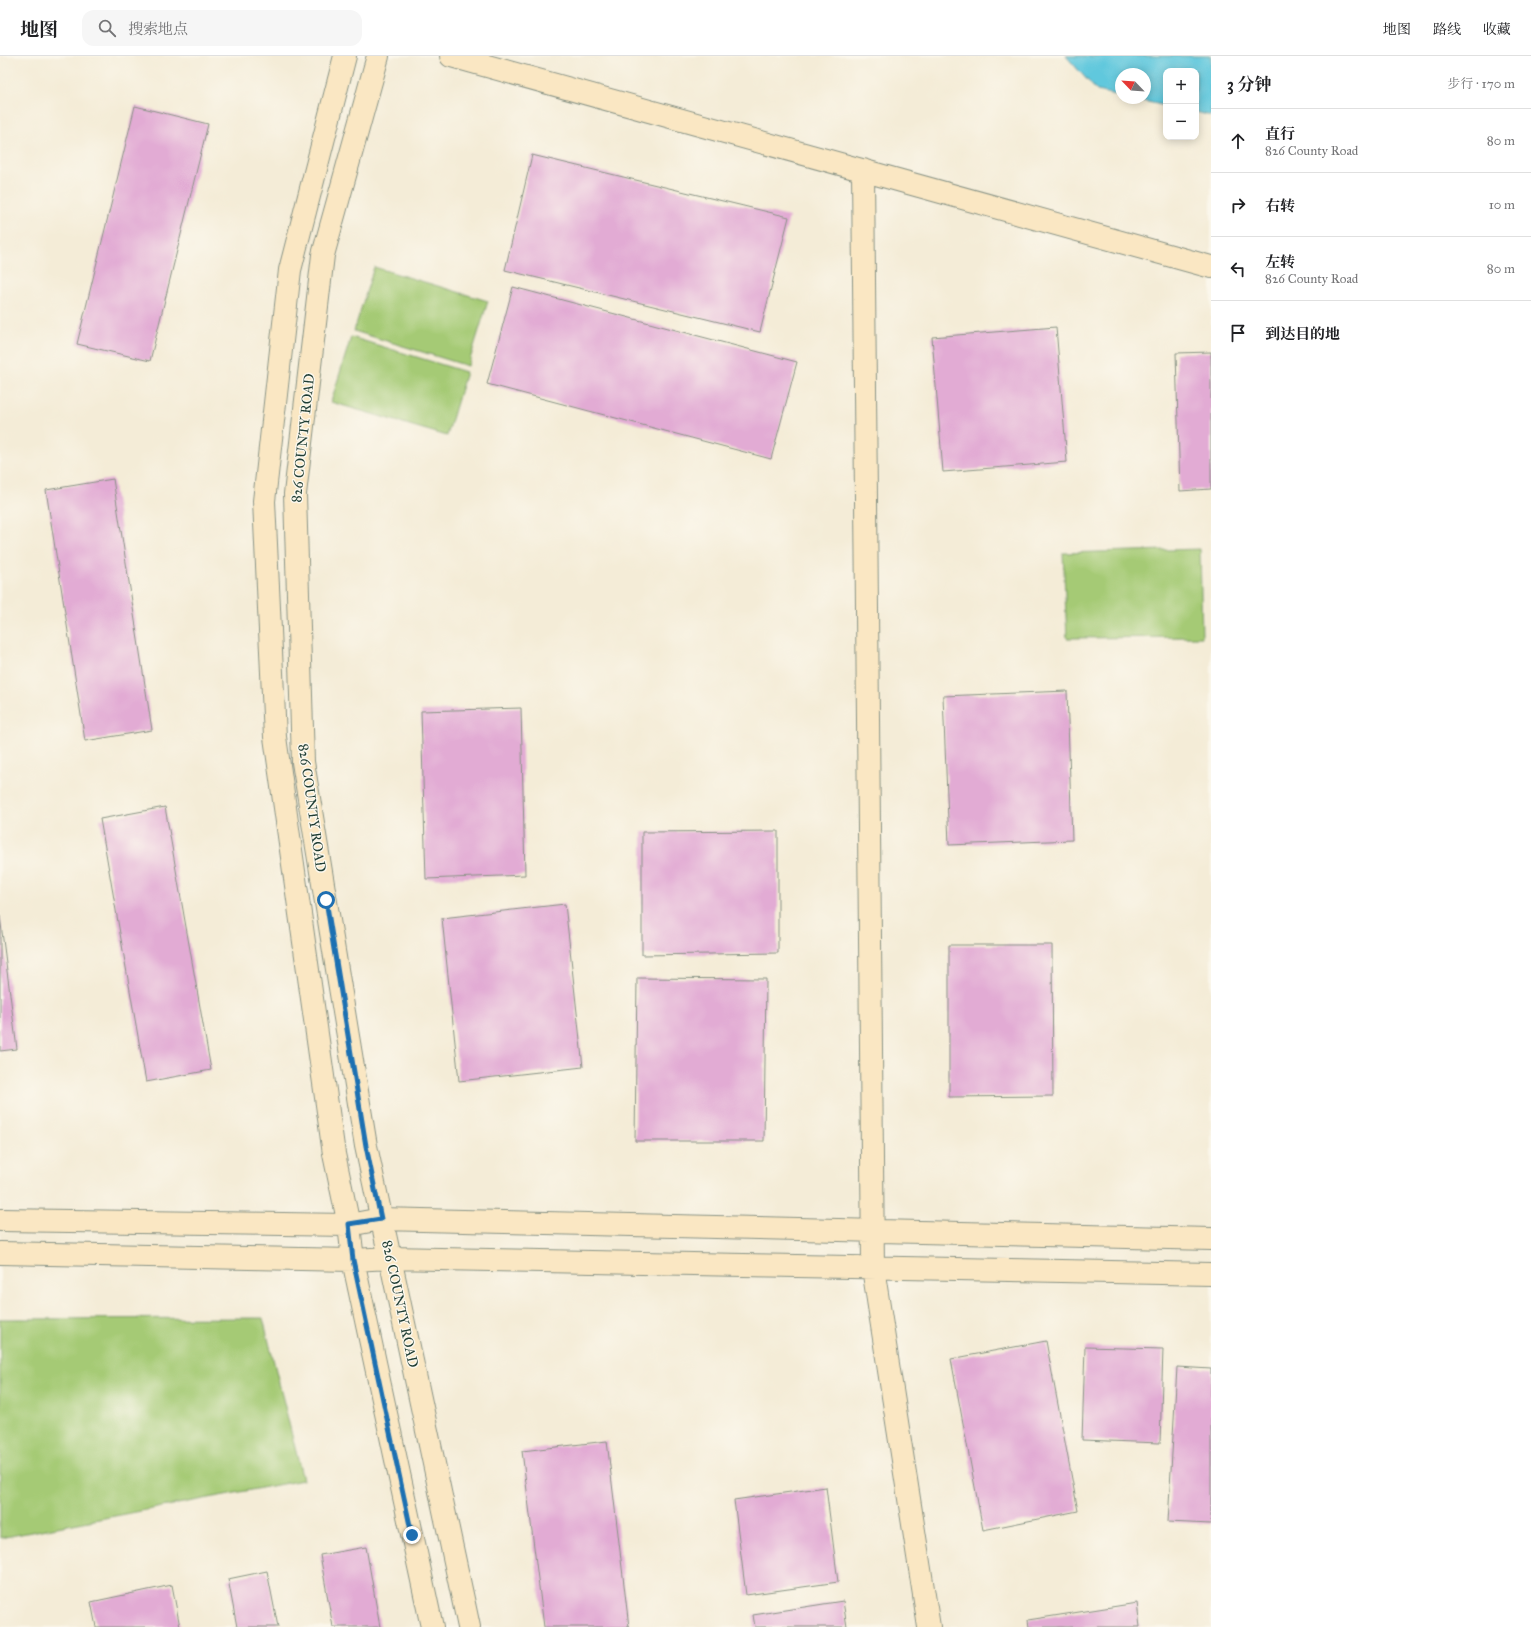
<!DOCTYPE html>
<html lang="zh">
<meta charset="utf-8">
<style>
:root{--surface:#fff;--page:#f6f6f6;--text:#202124;--muted:#757577;--line:#e0e0e0}
body{margin:0;font-family:"IM FELL Great Primer","Noto Serif SC",serif;background:var(--page);color:var(--text)}
.controls{position:absolute;right:12px;top:12px;display:grid;overflow:hidden;border-radius:8px;box-shadow:0 2px 10px #0003}
.controls button{width:36px;height:36px;display:grid;place-items:center;padding:0;border:0;border-bottom:1px solid var(--line);background:var(--surface);color:var(--text);font:20px sans-serif}
.compass{position:absolute;left:1115px;top:12px;width:36px;height:36px;border-radius:50%;background:var(--surface);box-shadow:0 2px 10px #0003;rotate:295deg}
.stop{position:absolute;width:12px;height:12px;margin:-9px;border:3px solid #1f6fb2;border-radius:50%;background:#fff}
.stop.end{background:#1f6fb2;border-color:#fff;box-shadow:0 1px 4px #0008}
.list{margin:0;padding:0;list-style:none}
h2{display:flex;justify-content:space-between;align-items:center;height:52px;margin:0;padding:0 16px;font-size:17px}
h2 small{font-size:13px;font-weight:400;color:var(--muted)}
.list li{display:grid;grid-template-columns:26px 1fr auto;gap:12px;align-items:center;box-sizing:border-box;height:64px;padding:0 16px;border-top:1px solid var(--line)}
.list b{display:block;font-size:15px;white-space:nowrap}
.list p{margin:0;font-size:13px;white-space:nowrap;color:var(--muted)}
.list em{font-size:13px;font-style:normal;color:var(--muted)}
.icon{flex:none;width:22px;height:22px;fill:none;stroke:currentColor;stroke-width:2;stroke-linecap:round;stroke-linejoin:round}
.map{position:relative;flex:none;width:1211px;height:1571px;overflow:hidden}
header{display:flex;align-items:center;gap:24px;box-sizing:border-box;height:56px;padding:0 20px;background:var(--surface);border-bottom:1px solid var(--line)}
header strong{font-size:19px}
nav{display:flex;gap:22px;margin-inline-start:auto;font-size:14px}
.search{width:280px;height:36px;background:var(--page);display:flex;align-items:center;gap:10px;box-sizing:border-box;padding:0 14px;border-radius:12px;color:var(--muted);font-size:15px}
main{display:flex}
aside{flex:1;background:var(--surface)}
.map>svg:first-child{display:block}
.green{fill:#a5ca74;stroke:#628454}
.water{fill:#60c8dd;stroke:#408288}
.building{fill:#e2abd4}
.lines{fill:none;stroke-linecap:round;stroke-linejoin:round}
.secondary-casing{stroke:#8a9486;stroke-width:24}
.secondary{stroke:#fae7c3;stroke-width:22}
.route{stroke:#1f6fb2;stroke-width:5}
.labels{text-anchor:middle;dominant-baseline:central;stroke-width:3;stroke-linejoin:round;paint-order:stroke}
.street-label{font-size:14px;fill:#1f3d34;stroke:#fbf7ec}
</style>
<header>
<strong>地图</strong>
<div class="search"><svg class="icon" aria-label="search" viewBox="0 0 24 24"><circle cx="10" cy="10" r="6"/><path d="M15 15l6 6"/></svg>搜索地点</div>
<nav><a>地图</a><a>路线</a><a>收藏</a></nav>
</header>
<main>
<div class="map">
<svg width="1211" height="1571" viewBox="0 0 1211 1571">
<rect width="100%" height="100%" fill="#fbf7ec"/>
<filter id="ink" filterUnits="userSpaceOnUse"><feTurbulence type="fractalNoise" baseFrequency=".025" numOctaves="2"/><feDisplacementMap in="SourceGraphic" scale="8" xChannelSelector="R" yChannelSelector="G"/><feConvolveMatrix kernelMatrix="1 2 1 2 8 2 1 2 1" color-interpolation-filters="sRGB"/></filter>
<filter id="wash" filterUnits="userSpaceOnUse"><feTurbulence type="fractalNoise" baseFrequency=".012" numOctaves="4" result="noise"/><feDisplacementMap in="SourceGraphic" scale="16" xChannelSelector="R" yChannelSelector="G"/><feGaussianBlur stdDeviation="0.9" result="paint"/><feColorMatrix in="noise" values="0 0 0 0 0 0 0 0 0 0 0 0 0 0 0 0 0 1.4 0 .05"/><feComposite in="paint" operator="in"/></filter>
<g filter="url(#wash)">
<rect width="100%" height="100%" fill="#f4ecd7"/>
<path class="green" d="M374,211l114,34 -20,65 -114,-35z
M351,281l115,35 -19,64 -116,-34z
M1200,493l2,88 -135,1 -4,-85z
M263,1262l40,162 -303,58v-219z"/>
<path class="water" d="M1066,0h145v60l-15,-4v-41h-30v35l-36,-8h15v-24h-24v22l-24,-5z"/>
<g id="blocks">
<path class="building" d="M135,50l73,18 -58,237 -73,-17z
M532,99l257,62 -29,115 -255,-62z
M513,231l284,75 -26,97 -284,-75z
M1056,271l11,135 -124,10 -11,-135z
M1211,296v137l-31,2 -4,-138z
M113,423l39,251 -67,11 -39,-251z
M1067,635l5,149 -123,5 -6,-149z
M521,652l4,167 -99,4 -5,-168z
M165,751l46,263 -65,12 -46,-263z
M778,775v122l-136,2v-123z
M565,848l18,163 -124,14 -17,-163z
M0,860l17,133 -17,2z
M949,889h103l1,151 -104,1z
M637,922l129,1 -2,162h-129z
M1046,1285l32,170 -95,19 -32,-171z
M1085,1291l78,2 -3,94 -78,-3z
M1177,1311l34,2v155l-43,-2z
M607,1385l22,186h-85l-22,-176z
M826,1431l12,95 -92,13 -12,-95z
M366,1491l14,80h-47l-13,-72z
M267,1515l11,56h-41l-9,-48z
M172,1529l8,42h-84l-5,-25z
M843,1545l4,26h-92l-2,-12z
M1137,1547l3,24h-111l-1,-7z"/>
</g>
</g>
<g filter="url(#ink)">
<use href="#blocks" fill-opacity="0" stroke="#8a9486" stroke-width="1"/>
<g class="lines">
<defs>
<path id="secondary" d="M345,0l-55,214 -26,231 11,236 59,417 15,71 4,35 79,367
M378,0l-55,199 -28,239 8,268 63,384 103,481
M451,0l760,211
M863,114l10,1098 56,359
M0,1164l349,5 32,-6 830,20
M0,1197l353,7 37,-2 821,16"/>
</defs>
<use href="#secondary" class="secondary-casing"/>
<use href="#secondary" class="secondary"/>
</g>
</g>
<g class="lines" filter="url(#ink)">
<path class="route" d="M326,844l40,246 15,73 -32,5 4,36 59,275"/>
</g>
<g class="labels">
<g class="street-label">
<text transform="translate(303 382) rotate(-84)">826 COUNTY ROAD</text>
<text transform="translate(312 752) rotate(82)">826 COUNTY ROAD</text>
<text transform="translate(400 1248) rotate(78)">826 COUNTY ROAD</text>
</g>
</g>
</svg>
<div class="controls">
<button>+</button>
<button>−</button>
</div>
<svg class="compass" viewBox="-18 -18 36 36"><path d="M0-13l5 13h-10z" fill="#e53935"/><path d="M0 13l5-13h-10z" fill="#757577"/></svg>
<div class="stop" style="left:326px;top:844px"></div>
<div class="stop end" style="left:412px;top:1479px"></div>
</div>
<aside>
<h2>3 分钟<small>步行 · 170 m</small></h2>
<ul class="list">
<li><svg class="icon" aria-label="ahead" viewBox="0 0 24 24"><path d="M12 20V5M6 11l6-6 6 6"/></svg><div><b>直行</b><p>826 County Road</p></div><em>80 m</em></li>
<li><svg class="icon" aria-label="right" viewBox="0 0 24 24"><path d="M7 20v-9h11M14 6l5 5-5 5"/></svg><div><b>右转</b></div><em>10 m</em></li>
<li><svg class="icon" aria-label="left" viewBox="0 0 24 24"><path d="M17 20v-9H6M10 6l-5 5 5 5"/></svg><div><b>左转</b><p>826 County Road</p></div><em>80 m</em></li>
<li><svg class="icon" aria-label="arrive" viewBox="0 0 24 24"><path d="M6 21V4h12l-3 4 3 4H6"/></svg><div><b>到达目的地</b></div></li>
</ul>
</aside>
</main>
